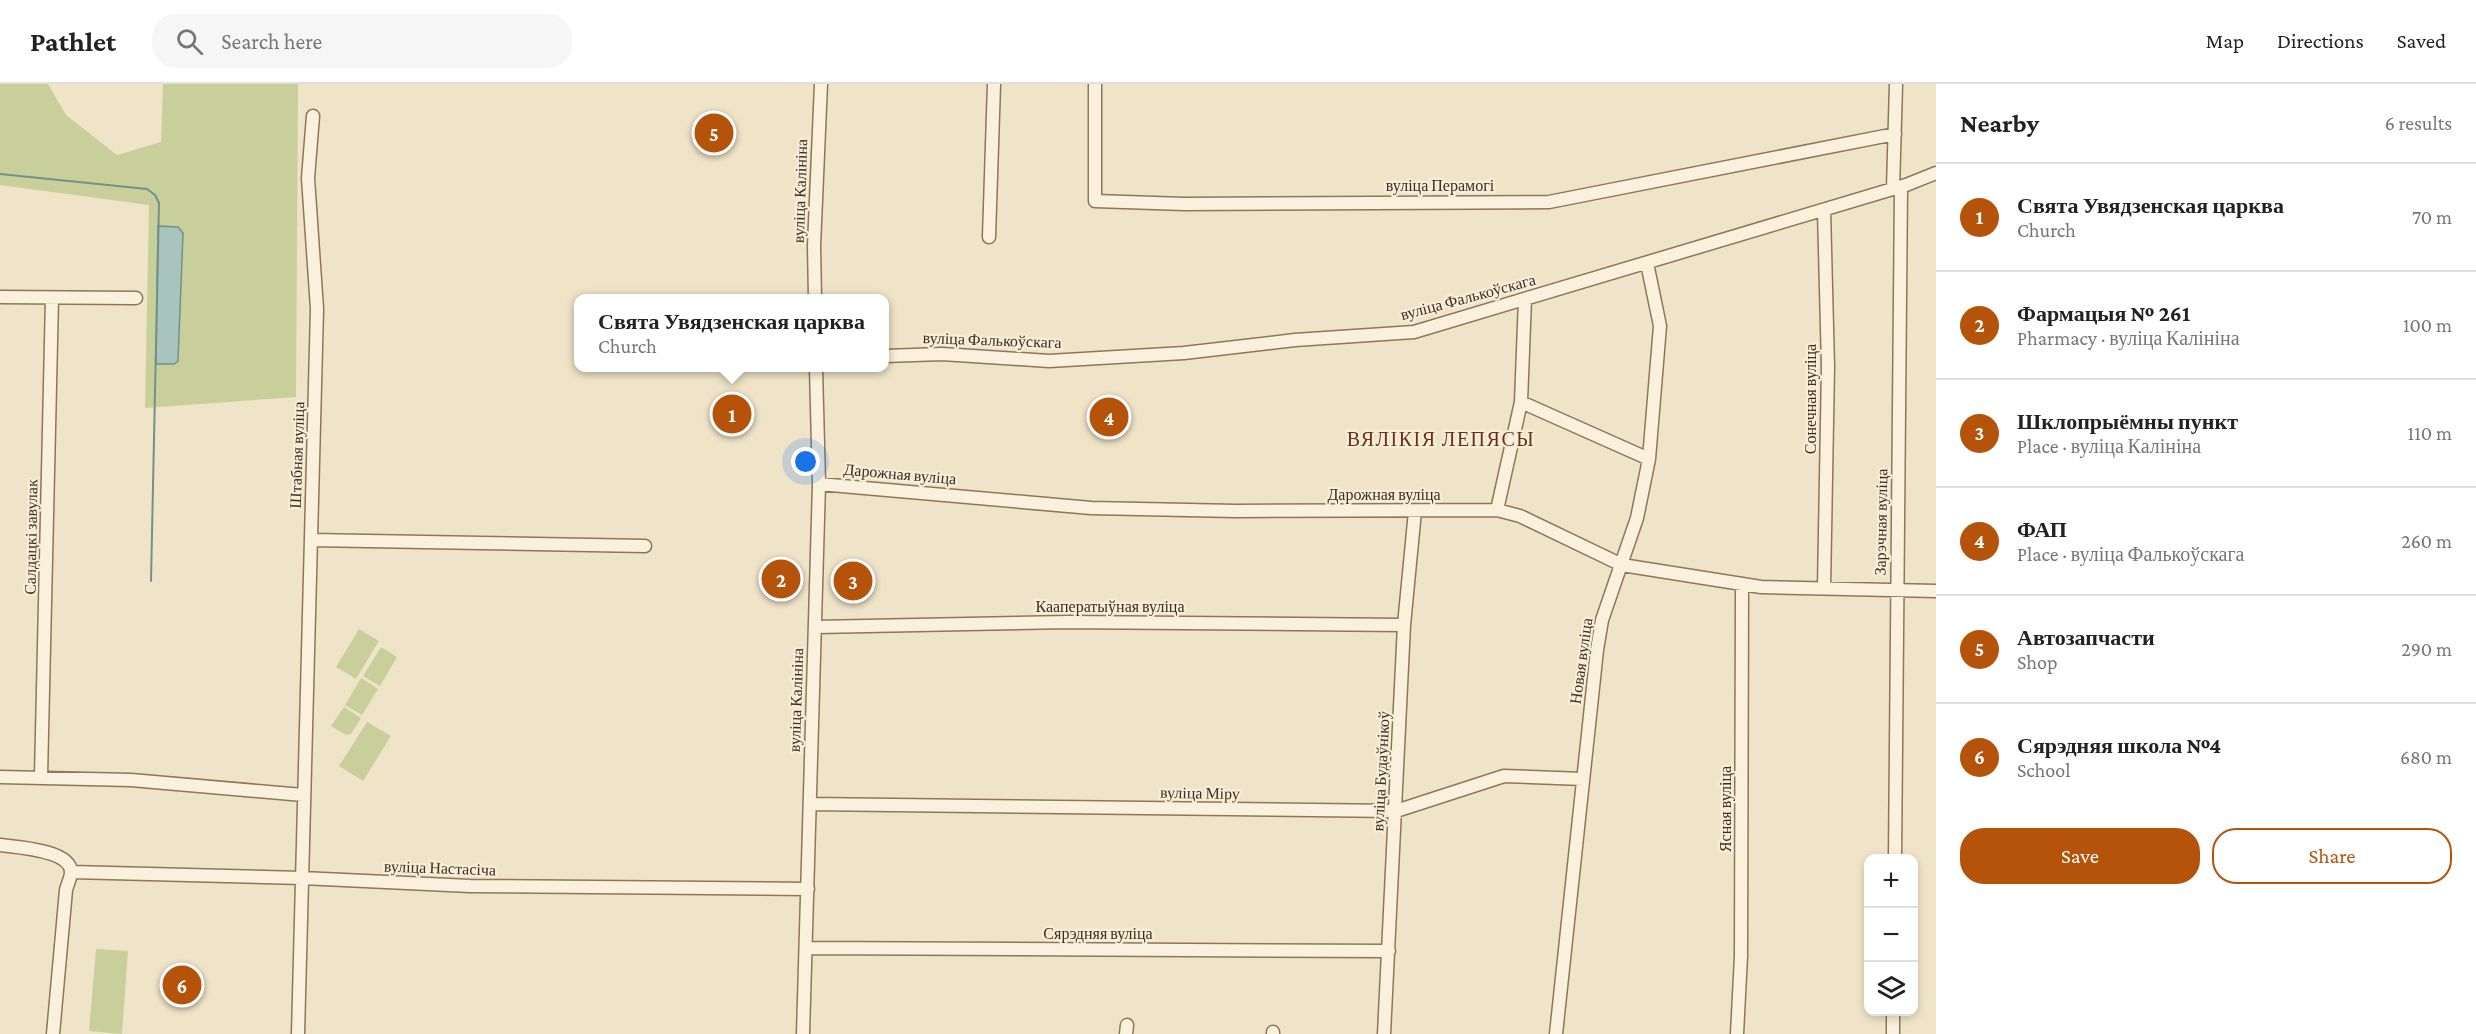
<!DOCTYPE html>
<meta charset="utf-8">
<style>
:root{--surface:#fff;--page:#f6f6f6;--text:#222;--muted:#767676;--line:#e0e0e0;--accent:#b45309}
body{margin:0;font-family:"Crimson Pro",serif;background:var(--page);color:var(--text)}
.controls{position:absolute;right:18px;bottom:18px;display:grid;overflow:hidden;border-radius:12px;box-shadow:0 3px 9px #0003}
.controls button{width:54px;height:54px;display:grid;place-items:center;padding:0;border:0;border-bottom:2px solid var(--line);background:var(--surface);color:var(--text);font:30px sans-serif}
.you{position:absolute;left:806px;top:378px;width:21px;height:21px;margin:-15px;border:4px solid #fff;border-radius:50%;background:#1a73e8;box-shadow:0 0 0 9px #1a73e833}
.badge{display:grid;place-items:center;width:39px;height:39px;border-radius:50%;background:var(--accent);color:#fff;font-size:20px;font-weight:700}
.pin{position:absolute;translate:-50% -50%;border:3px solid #fff;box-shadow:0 2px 6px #0006}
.popup{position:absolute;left:574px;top:210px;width:315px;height:78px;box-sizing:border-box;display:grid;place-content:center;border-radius:12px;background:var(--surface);filter:drop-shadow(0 2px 4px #0005);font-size:20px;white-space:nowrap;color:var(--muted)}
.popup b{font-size:22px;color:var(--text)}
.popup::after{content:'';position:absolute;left:50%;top:100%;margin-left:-12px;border:12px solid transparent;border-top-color:var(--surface)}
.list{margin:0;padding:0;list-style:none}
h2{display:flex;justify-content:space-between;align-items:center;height:78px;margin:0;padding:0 24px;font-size:26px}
h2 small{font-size:20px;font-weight:400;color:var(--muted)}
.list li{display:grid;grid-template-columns:39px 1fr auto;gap:18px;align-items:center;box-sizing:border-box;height:108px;padding:0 24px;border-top:2px solid var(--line)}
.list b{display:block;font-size:22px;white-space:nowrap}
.list p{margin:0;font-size:20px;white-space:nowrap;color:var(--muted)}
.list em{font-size:20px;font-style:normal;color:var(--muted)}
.actions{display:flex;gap:12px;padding:18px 24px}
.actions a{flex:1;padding:14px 0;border:2px solid var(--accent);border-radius:24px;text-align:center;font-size:21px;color:var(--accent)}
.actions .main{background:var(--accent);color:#fff}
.icon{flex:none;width:33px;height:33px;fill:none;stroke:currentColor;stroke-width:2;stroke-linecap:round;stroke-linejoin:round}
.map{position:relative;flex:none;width:1936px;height:950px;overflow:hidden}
header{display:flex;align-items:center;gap:36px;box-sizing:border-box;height:84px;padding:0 30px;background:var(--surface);border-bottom:2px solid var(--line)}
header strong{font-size:28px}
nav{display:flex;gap:33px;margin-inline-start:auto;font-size:21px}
.search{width:420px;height:54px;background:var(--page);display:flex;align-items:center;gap:15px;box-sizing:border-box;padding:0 21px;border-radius:24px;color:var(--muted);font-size:22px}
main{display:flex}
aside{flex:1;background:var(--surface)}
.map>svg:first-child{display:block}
.green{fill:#c9cf9b}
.water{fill:#a9c4bc;stroke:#6f938a;stroke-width:1.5}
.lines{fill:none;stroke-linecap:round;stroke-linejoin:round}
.stream{stroke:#6f938a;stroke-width:2}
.minor-casing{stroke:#8d765c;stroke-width:15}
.minor{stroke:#faf1dc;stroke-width:12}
.labels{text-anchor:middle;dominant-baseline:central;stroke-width:4.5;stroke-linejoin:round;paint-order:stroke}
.street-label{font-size:16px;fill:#3d2e20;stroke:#f7eed8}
.quarter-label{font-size:20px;letter-spacing:1.5px;fill:#6b2e1e;stroke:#f7eed8}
</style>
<header>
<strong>Pathlet</strong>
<div class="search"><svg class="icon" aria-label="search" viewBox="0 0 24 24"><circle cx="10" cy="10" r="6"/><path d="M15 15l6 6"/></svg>Search here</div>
<nav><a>Map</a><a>Directions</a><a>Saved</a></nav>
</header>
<main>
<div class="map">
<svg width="1936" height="950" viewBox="0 0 1936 950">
<rect width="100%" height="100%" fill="#f0e4c8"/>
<path class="green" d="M0,0h48l18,31 51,40 44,-13 2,-58h135l-2,313 -151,11 4,-203 -149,-20z
M359,545l20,12 -23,38 -20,-12z
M381,563l16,10 -17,29 -17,-10z
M361,594l17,11 -16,26 -17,-10z
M344,623l17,11 -10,16 -5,1 -15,-9z
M367,638l24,14 -28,45 -24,-15z
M96,865l32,2 -6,83 -33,-3z"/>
<path class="water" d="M158,142l20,1 5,6 -5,128 -4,3h-18z"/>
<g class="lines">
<path class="stream" d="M0,90l147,15 8,6 4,8 -8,378"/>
<defs>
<path id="minor" d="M1095,0v117l89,3 365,-2 346,-68
M1893,105l3,-105
M1824,126l4,157 -4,221
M989,153l5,-153
M0,213l136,1
M815,214l-1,-52 7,-162
M885,272l57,-2 107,7 135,-8 111,-13 119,-8 492,-147 30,-12
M1521,318l128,57
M819,400l272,24 145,3 261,-1 23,6 102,49 139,22 175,4
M1497,426l24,-108 4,-103
M311,456l334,6
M816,543l251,-5 337,3
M0,693l131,3 172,15
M41,693l11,-479
M810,720l586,7 108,-35 79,3
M0,761c16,2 71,5 71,27 0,6 -4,13 -5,18l-13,144
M1895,774l6,-671
M71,788l231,6 168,8 338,3
M806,864l583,3
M298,950l19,-725 -9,-131 5,-62
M803,950l16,-550 -3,-116
M1126,950l1,-9
M1273,950v-2
M1384,950l20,-409 11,-114
M1556,950l41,-384 5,-30 35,-102 12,-59 11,-133 -13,-63
M1737,950l4,-78 1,-372
M1893,950v-22"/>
</defs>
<use href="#minor" class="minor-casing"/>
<use href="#minor" class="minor"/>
</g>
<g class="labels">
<g class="street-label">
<text x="1440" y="101">вуліца Перамогі</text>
<text transform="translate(800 107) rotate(-88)">вуліца Калініна</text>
<text transform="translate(1468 213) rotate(-15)">вуліца Фалькоўскага</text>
<text transform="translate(992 256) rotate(2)">вуліца Фалькоўскага</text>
<text transform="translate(1810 315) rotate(-90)">Сонечная вуліца</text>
<text transform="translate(297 371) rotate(-88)">Штабная вуліца</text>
<text transform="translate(900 390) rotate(5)">Дарожная вуліца</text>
<text x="1384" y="410">Дарожная вуліца</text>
<text transform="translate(1881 438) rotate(-89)">Зарэчная вуліца</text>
<text transform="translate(31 453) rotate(-89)">Салдацкі завулак</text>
<text x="1110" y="522">Кааператыўная вуліца</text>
<text transform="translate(1581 577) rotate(-82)">Новая вуліца</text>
<text transform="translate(796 616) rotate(-88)">вуліца Калініна</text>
<text transform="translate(1381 687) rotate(-87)">вуліца Будаўнікоў</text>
<text transform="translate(1200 709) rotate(1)">вуліца Міру</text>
<text transform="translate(1725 725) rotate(-90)">Ясная вуліца</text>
<text transform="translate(440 784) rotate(2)">вуліца Настасіча</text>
<text x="1098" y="849">Сярэдняя вуліца</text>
</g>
<g class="quarter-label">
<text x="1441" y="355">ВЯЛІКІЯ ЛЕПЯСЫ</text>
</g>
</g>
</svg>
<div class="controls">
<button>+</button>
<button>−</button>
<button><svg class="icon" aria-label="layers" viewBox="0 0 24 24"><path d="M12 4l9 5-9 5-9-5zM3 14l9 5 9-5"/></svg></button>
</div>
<div class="you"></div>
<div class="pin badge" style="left:732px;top:330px">1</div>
<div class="popup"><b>Свята Увядзенская царква</b>Church</div>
<div class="pin badge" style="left:781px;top:495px">2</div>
<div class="pin badge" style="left:853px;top:497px">3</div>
<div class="pin badge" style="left:1109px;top:333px">4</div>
<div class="pin badge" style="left:714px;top:49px">5</div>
<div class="pin badge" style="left:182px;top:901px">6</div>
</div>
<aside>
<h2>Nearby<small>6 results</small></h2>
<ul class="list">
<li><span class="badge">1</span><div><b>Свята Увядзенская царква</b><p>Church</p></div><em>70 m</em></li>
<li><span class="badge">2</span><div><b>Фармацыя № 261</b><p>Pharmacy · вуліца Калініна</p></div><em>100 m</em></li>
<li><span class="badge">3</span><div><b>Шклопрыёмны пункт</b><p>Place · вуліца Калініна</p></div><em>110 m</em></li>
<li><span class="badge">4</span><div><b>ФАП</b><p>Place · вуліца Фалькоўскага</p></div><em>260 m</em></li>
<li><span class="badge">5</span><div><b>Автозапчасти</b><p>Shop</p></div><em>290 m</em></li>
<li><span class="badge">6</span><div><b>Сярэдняя школа №4</b><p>School</p></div><em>680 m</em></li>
</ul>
<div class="actions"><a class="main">Save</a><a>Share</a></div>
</aside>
</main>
